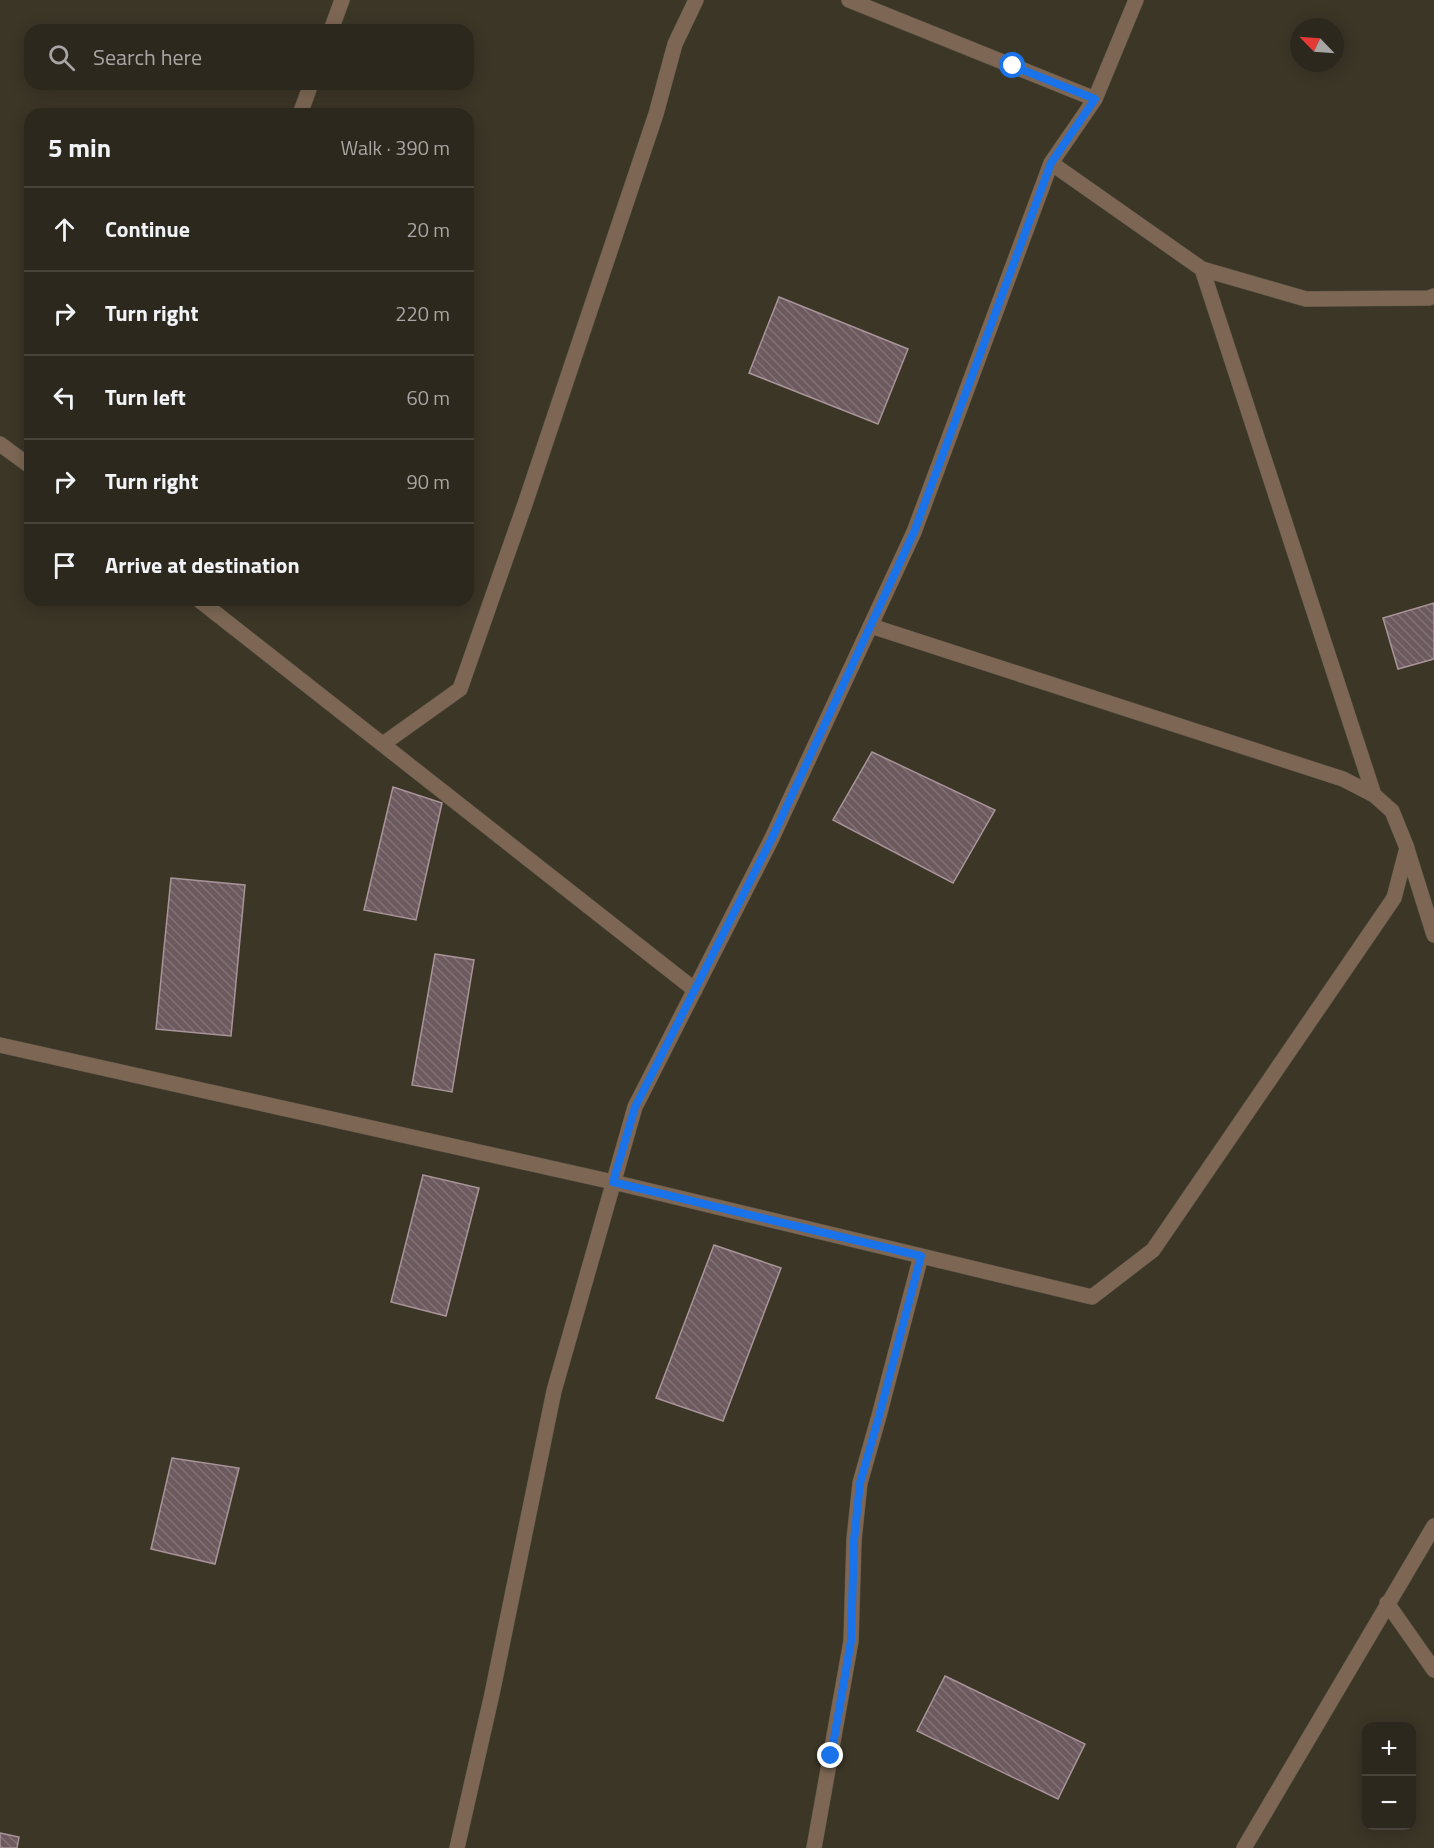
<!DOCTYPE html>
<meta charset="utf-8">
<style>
:root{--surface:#2d281d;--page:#353026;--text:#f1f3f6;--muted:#a7a6a4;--line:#48443b}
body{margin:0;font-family:"Titillium Web",sans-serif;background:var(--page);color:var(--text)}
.controls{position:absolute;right:18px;bottom:18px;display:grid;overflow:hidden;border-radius:12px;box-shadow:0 3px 15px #0003}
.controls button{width:54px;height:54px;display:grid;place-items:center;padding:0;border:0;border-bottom:2px solid var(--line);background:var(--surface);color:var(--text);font:30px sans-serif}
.compass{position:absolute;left:1290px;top:18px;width:54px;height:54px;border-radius:50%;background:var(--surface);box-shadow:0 3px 15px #0003;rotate:295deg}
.stop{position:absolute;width:18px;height:18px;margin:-14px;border:4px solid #1a73e8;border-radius:50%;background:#fff}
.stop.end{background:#1a73e8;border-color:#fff;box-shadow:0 2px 6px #0008}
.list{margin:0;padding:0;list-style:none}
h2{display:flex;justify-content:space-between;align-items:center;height:78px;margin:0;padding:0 24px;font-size:26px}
h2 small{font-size:20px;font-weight:400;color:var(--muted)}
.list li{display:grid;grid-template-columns:39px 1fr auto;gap:18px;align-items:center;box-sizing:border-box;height:84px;padding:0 24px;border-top:2px solid var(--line)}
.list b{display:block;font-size:22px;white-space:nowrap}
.list em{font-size:20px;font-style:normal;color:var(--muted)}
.icon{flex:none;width:33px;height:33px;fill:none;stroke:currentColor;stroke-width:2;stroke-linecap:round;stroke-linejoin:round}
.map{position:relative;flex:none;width:1434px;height:1848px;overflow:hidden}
.search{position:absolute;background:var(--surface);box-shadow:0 3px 15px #0003;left:24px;top:24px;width:450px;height:66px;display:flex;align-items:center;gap:15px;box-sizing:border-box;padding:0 21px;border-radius:18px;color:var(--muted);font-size:22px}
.panel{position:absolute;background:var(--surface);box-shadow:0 3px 15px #0003;left:24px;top:108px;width:450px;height:498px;border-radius:18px}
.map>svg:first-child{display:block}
.building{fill:url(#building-back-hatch);stroke:#a89499;stroke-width:1.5}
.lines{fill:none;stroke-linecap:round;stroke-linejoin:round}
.minor-casing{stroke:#585244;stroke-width:16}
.minor{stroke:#7d6754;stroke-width:15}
.route{stroke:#1a73e8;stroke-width:8}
</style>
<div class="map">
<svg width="1434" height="1848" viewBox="0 0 1434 1848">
<defs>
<pattern id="building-back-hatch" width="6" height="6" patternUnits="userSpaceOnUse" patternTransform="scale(1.5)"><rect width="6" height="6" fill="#6c5a5f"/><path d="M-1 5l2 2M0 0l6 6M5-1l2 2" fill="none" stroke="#817276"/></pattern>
</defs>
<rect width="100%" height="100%" fill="#3c3627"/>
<path class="building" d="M779,297l129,52 -30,75 -129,-51z
M1434,603v56l-36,10 -15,-51z
M872,752l123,58 -42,73 -120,-63z
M393,787l49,16 -26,117 -52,-10z
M171,878l74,7 -14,151 -75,-7z
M435,954l39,6 -22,132 -40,-7z
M423,1175l56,13 -33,128 -55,-14z
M714,1245l67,23 -58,153 -67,-23z
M172,1458l67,10 -24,96 -64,-15z
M945,1676l140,68 -27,55 -141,-68z
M0,1833l19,4 -2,11h-17z"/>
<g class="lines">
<defs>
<path id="minor" d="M849,0l246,99
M331,30l11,-30
M300,114l11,-30
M1051,163l151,106 104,30 123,-1 5,-2
M1202,269l172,526
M0,444l30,22
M199,600l496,390
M383,744l77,-55 65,-185 131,-390 19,-70 21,-44
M1407,849l27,86
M0,1045l613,137 479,115 61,-47 241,-352 13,-50 -15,-37 -18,-16 -31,-16 -472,-153
M1387,1603l47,67
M457,1848l35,-154 62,-303 81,-284 137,-269 142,-306 137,-369 44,-64 41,-99
M814,1848l37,-207 3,-101 6,-57 19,-67 42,-160
M1244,1848l190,-322"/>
</defs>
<use href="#minor" class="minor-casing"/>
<use href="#minor" class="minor"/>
</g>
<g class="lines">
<path class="route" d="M831,1756l20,-115 3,-101 6,-57 19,-67 42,-160 -308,-74 22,-75 137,-269 142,-306 137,-369 44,-64 -82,-33"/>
</g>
</svg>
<div class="controls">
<button>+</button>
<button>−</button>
</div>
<svg class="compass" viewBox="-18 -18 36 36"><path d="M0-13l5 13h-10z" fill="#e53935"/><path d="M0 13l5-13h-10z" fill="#a7a6a4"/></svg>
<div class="stop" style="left:1013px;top:66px"></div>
<div class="stop end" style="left:831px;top:1756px"></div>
<div class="search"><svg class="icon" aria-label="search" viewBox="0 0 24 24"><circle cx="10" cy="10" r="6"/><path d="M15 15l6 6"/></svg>Search here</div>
<section class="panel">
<h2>5 min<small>Walk · 390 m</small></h2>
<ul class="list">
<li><svg class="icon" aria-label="ahead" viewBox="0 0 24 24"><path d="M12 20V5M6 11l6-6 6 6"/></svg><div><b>Continue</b></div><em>20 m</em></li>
<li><svg class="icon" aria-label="right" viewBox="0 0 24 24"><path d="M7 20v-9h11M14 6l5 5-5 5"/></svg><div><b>Turn right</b></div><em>220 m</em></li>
<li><svg class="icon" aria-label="left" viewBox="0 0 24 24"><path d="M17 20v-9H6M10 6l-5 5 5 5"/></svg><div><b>Turn left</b></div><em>60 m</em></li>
<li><svg class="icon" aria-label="right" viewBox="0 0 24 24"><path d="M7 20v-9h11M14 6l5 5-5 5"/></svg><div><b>Turn right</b></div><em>90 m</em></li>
<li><svg class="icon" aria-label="arrive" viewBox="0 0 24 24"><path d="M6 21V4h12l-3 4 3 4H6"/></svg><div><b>Arrive at destination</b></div></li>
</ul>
</section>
</div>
